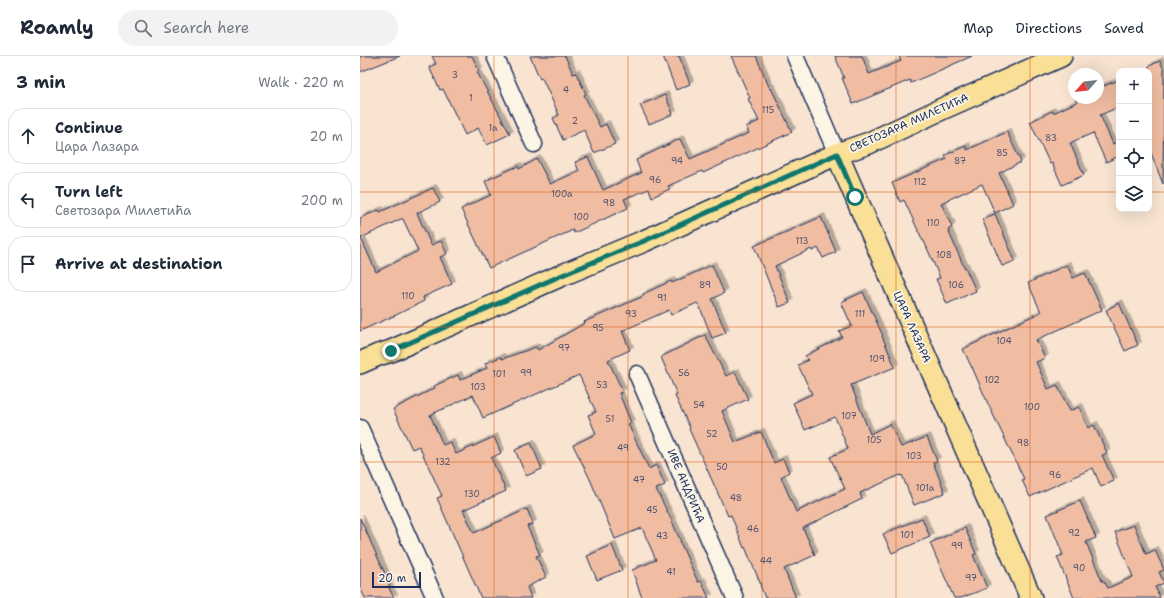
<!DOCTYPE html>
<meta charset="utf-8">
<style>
:root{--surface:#fff;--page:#f2f2f3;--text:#1f2937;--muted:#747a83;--line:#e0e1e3}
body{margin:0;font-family:"Shantell Sans",sans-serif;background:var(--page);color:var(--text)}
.controls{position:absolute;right:12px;top:12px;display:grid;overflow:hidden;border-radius:8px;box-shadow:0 4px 16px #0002}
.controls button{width:36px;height:36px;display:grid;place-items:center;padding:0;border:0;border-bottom:1px solid var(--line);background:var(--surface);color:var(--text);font:20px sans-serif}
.compass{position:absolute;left:708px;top:12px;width:36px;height:36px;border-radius:50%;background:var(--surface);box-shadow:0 4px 16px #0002;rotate:243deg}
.scale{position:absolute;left:12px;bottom:10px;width:49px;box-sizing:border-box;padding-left:4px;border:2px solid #1b2f5e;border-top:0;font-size:11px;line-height:14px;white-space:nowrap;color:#1b2f5e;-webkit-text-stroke:3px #fcf5e5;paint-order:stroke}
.stop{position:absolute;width:12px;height:12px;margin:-9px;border:3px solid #0f766e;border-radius:50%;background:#fff}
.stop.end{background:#0f766e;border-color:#fff;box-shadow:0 1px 4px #0008}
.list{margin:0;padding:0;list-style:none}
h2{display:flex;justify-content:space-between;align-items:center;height:52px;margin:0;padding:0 16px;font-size:17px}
h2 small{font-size:13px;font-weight:400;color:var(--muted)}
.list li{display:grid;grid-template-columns:26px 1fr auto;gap:12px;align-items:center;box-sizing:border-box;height:56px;margin:0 8px 8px;padding:0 8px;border:1px solid var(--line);border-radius:16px}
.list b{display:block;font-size:15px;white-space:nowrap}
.list p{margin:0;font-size:13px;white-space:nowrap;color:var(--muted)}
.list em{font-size:13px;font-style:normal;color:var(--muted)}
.icon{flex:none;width:22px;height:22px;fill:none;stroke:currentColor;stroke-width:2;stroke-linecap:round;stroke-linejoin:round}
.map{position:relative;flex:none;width:804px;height:542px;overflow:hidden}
header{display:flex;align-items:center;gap:24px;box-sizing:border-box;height:56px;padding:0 20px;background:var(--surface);border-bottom:1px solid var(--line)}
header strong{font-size:19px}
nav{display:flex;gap:22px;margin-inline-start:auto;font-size:14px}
.search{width:280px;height:36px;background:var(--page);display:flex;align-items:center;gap:10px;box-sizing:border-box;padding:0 14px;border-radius:22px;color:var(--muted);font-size:15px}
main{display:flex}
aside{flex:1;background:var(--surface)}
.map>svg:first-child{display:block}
.building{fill:#f0bda2;stroke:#1b2f5e;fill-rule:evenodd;filter:url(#shadow)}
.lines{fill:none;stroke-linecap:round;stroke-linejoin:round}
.minor-casing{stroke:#1b2f5e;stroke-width:19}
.major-casing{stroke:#1b2f5e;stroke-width:24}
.minor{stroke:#fcf5e5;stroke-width:16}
.major{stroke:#fadf96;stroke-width:21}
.route{stroke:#0f766e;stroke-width:5}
.grid{fill:none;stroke:#de5710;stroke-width:1;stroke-opacity:0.55}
.labels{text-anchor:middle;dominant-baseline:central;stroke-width:3.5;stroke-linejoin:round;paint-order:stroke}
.number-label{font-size:9px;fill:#50526f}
.street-label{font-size:11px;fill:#1b2f5e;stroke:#fcf5e5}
</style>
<header>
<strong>Roamly</strong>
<div class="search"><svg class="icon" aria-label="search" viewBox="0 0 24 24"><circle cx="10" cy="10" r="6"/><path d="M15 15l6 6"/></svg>Search here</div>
<nav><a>Map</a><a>Directions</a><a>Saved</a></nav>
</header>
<main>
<aside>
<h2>3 min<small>Walk · 220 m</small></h2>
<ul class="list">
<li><svg class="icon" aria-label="ahead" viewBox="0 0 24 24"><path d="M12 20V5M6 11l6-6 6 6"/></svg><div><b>Continue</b><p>Цара Лазара</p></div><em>20 m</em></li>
<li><svg class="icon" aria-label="left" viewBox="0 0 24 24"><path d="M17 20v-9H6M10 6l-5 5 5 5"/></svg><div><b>Turn left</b><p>Светозара Милетића</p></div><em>200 m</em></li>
<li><svg class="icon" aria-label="arrive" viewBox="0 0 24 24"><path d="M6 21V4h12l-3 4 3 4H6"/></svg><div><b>Arrive at destination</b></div></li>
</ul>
</aside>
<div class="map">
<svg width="804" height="542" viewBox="0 0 804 542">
<defs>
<filter id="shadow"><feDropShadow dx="3.5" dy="-3.5" stdDeviation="0" flood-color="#0004"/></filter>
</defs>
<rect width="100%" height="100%" fill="#f8e4d1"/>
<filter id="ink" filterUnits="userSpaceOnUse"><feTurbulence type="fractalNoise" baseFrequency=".025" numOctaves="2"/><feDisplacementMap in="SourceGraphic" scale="8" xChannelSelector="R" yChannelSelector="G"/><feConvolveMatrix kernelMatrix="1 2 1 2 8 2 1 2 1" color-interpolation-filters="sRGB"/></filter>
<g filter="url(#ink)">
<path class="building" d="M0,0h40l-40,16z
M72,0h40l7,15 -2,1 33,62 -23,11 -9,-17 -13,7 -22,-46 -3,1 -11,-23 7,-3z
M170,0h35l8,18 3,-1 10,21 -2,1 16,32 6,-3 9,20 -21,9 -10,-23 -21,10 -10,-22 6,-3 -17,-37 -2,1z
M303,0h16l11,28 -14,6z
M371,0h25l14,33 1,-1 21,44 -89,41 -1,-2 -34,15 2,3 -18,8 -3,-8 -25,10 4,9 -54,25 -1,-3 -84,38 -28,-59 30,-14 -6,-14 33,-15 1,3 18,-10 13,25 29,-13 -4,-9 13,-5 15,33 38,-17 -5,-13 44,-21 10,20 59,-26 -3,-6 13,-6 -11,-22 2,-1z
M475,0h27l7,18 32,-13 -2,-5h73l-61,27 -1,-3 -57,24 -11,-26h2z
M800,5l4,9 -1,114 -14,-36v-82z
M759,24v27l-19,8 13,29 6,-3v15l-13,6 -13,-29 -23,10 14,32 -22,10 -10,-22 -2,1 -20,-42 22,-11 1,2 24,-11 -2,-4h23v-10z
M305,39l8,19 -24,10 -9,-19z
M647,76l14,30 -22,11 14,31 -18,9 -13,-29 -41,19 11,24 -4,3 16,37h1l11,24 -29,13 -11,-25 4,-1 -16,-37h-1l-19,-41 -4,2 -8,-19 55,-24 -2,-4 21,-9 1,4z
M73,132l7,14 -23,11 14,32 10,-4 6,13 -7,3 12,27 -29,13 1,4 -28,14 -36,16v-113l19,-8 1,2zM41,163h2l15,32 -42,21 -15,-34z
M635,158l20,47 -13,5 -20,-47z
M461,161l15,35 -13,6 -5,-10 -6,3 -1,-2 -36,17 15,37 -11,4 -25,-61z
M352,209l12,28 -12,6 14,34 -14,5 -13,-33 -2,-2 -26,12 -2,-5 -47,21 8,19 -22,10 15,32 -4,1 12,30 -3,1 21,45 7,-4 9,20 -9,4 15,30 10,23h-1l18,40 3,-1 8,17h-67l-10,-28 24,-10 -14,-32 -27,11 -25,-60 -17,-34 23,-11 -8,-19 8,-3 -17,-37 -96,43 -10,-23 -43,20 13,30 7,-3 6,12 38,-17 7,16 -10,5 15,33 -43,19 11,23 53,-24 6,15 -6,2 13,29 -4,1 10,21 -19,10 4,11h-50l-44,-100 5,-2 -23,-50 -7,3 -19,-40 42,-21 -1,-2 24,-11 2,5 27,-12 -2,-5 16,-6 1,2 34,-12 2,3 47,-27 -1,-1 60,-26 -1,-2 28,-13 1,2z
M707,209l6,13 12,-5 17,37 -66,30 9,18 -9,4 12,27 9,-4 13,26 9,-4 9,21 6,-3 13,28 -5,2 12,26 -13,6 -8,-19 -63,29 -8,-17 2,-1 -35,-73 -17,-39v1l-9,-19 78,-37 -13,-29z
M503,236l20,44h-1l13,31 -44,18 19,49 20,-10 11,23 26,-10 10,24 -4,1 12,31 -31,12 -12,-30 -1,1 -1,-1 -40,18 2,6 -59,29 12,27 -31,14 12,29h-31l-5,-13h1l-16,-38 -1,1 -13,-33 -3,1 -39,-87 1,-1 -15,-32 2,-1 -16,-38 44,-22 21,41 9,-4 13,27 -26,12 13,31 26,-10 13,31 9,-4 6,13 -8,5 15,35 49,-23 -15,-32 18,-8 -13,-32 -30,13 -12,-27 19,-9 -14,-29 10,-5 -3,-4 37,-19 -3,-6 13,-5 -11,-24z
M759,247l19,42 -13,6 -19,-41z
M171,387l11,26 -16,7 -11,-26z
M720,445l16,37 -10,4 16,39h2l4,7 25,-11 -18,-45 19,-7 12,29 9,-4 9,20 -5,2 5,11 -9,4 5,11h-86l-17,-41 6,-2 -16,-40z
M0,462l30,67 -2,1 6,12h-29l-5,-11z
M562,462l8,19 -38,16 -9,-19z
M605,472l11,26 -3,1 14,33 -26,10h-7l-24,-55z
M252,489l10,25 -25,10 -10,-24z"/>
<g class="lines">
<defs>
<path id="minor" d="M135,0l39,88
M435,0l42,98
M277,318l98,224
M0,372l75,170"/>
<path id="major" d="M477,98l194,444
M0,307l18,-8 13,-4 169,-75 84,-35 193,-87 32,-11 75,-35 117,-52"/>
</defs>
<use href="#minor" class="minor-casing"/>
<use href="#major" class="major-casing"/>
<use href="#minor" class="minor"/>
<use href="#major" class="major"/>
</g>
</g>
<g class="lines" filter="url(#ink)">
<path class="route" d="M31,295l169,-75 84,-35 193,-87 18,43"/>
</g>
<path class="grid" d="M134,0v542M268,0v542M402,0v542M536,0v542M670,0v542M0,136h759M789,136h15M0,271h804M0,406h804"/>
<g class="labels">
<g class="number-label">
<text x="95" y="19">3</text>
<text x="206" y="34">4</text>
<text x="111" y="42">1</text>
<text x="408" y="54">115</text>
<text x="215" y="65">2</text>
<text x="133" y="72">1a</text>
<text x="691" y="82">83</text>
<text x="642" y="97">85</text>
<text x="317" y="105">94</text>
<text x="600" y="105">87</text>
<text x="295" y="124">96</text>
<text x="560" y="126">112</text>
<text x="202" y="138">100a</text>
<text x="249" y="147">98</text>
<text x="221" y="161">100</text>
<text x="573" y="167">110</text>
<text x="442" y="185">113</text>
<text x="584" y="199">108</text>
<text x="345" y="229">89</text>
<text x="596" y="229">106</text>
<text x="48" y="240">110</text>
<text x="302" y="242">91</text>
<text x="271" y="258">93</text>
<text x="500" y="258">111</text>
<text x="238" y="272">95</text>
<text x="644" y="285">104</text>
<text x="204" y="292">97</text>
<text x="517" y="303">109</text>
<text x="166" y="317">99</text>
<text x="324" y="317">56</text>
<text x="139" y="318">101</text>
<text x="632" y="324">102</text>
<text x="242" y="329">53</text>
<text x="118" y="331">103</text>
<text x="339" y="349">54</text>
<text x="672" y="351">100</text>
<text x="489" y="360">107</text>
<text x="250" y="363">51</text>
<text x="352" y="378">52</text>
<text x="514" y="384">105</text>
<text x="663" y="387">98</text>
<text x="263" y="392">49</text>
<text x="554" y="400">103</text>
<text x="83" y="406">132</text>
<text x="362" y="411">50</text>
<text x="695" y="419">96</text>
<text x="279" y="424">47</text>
<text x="565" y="432">101a</text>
<text x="112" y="438">130</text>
<text x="376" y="442">48</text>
<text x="292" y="454">45</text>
<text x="393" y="473">46</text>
<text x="714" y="477">92</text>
<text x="547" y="479">101</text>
<text x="302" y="480">43</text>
<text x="597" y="490">99</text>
<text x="406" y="505">44</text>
<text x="719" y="512">90</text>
<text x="311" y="516">41</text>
<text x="611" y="522">97</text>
</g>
<g class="street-label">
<text transform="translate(549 67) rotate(-24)">СВЕТОЗАРА МИЛЕТИЋА</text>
<text transform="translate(552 271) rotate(66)">ЦАРА ЛАЗАРА</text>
<text transform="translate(326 430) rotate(67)">ИВЕ АНДРИЋА</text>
</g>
</g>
</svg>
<div class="controls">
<button>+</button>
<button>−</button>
<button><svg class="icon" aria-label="locate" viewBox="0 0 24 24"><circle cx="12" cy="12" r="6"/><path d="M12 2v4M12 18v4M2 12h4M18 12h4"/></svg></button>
<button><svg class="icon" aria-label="layers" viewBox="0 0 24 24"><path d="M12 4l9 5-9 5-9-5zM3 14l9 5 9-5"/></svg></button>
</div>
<svg class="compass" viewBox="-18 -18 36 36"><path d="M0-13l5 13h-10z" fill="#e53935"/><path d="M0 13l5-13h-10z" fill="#747a83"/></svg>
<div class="scale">20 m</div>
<div class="stop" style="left:495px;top:141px"></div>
<div class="stop end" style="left:31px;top:295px"></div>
</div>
</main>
